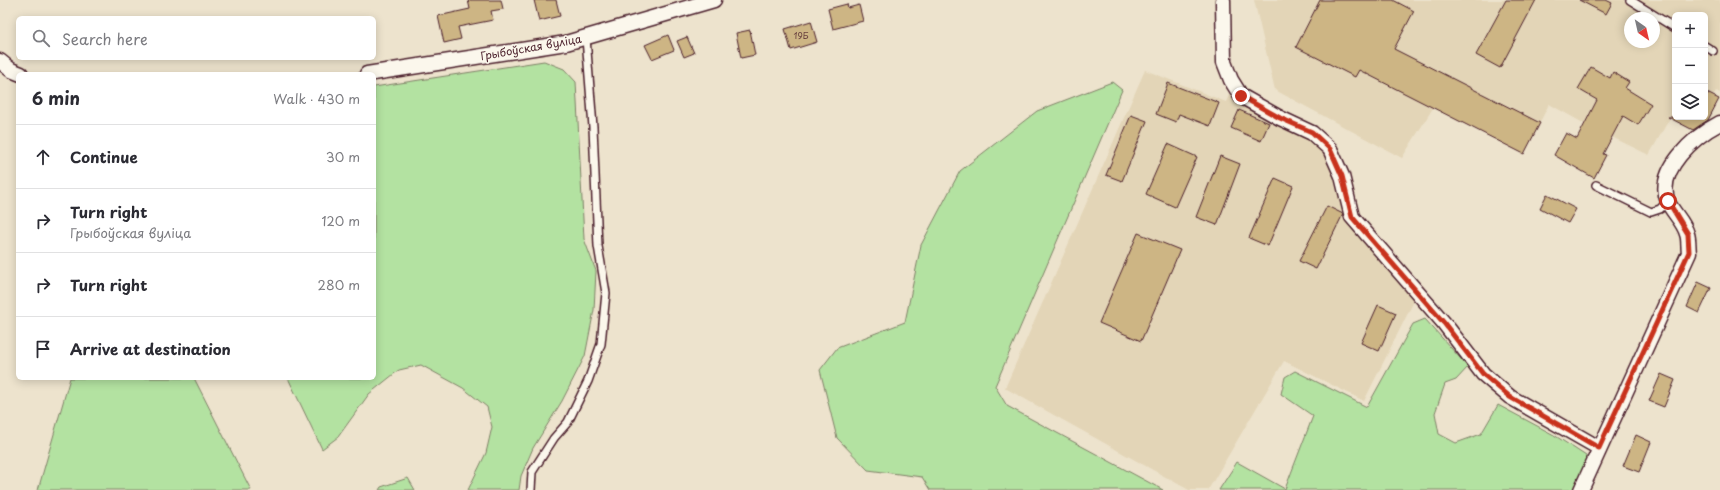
<!DOCTYPE html>
<meta charset="utf-8">
<style>
:root{--surface:#fff;--page:#f2f2f3;--text:#2b2b33;--muted:#7c7c81;--line:#e1e1e2}
body{margin:0;font-family:"Playpen Sans",sans-serif;background:var(--page);color:var(--text)}
.controls{position:absolute;right:12px;top:12px;display:grid;overflow:hidden;border-radius:6px;box-shadow:0 2px 10px #0003}
.controls button{width:36px;height:36px;display:grid;place-items:center;padding:0;border:0;border-bottom:1px solid var(--line);background:var(--surface);color:var(--text);font:20px sans-serif}
.compass{position:absolute;left:1624px;top:12px;width:36px;height:36px;border-radius:50%;background:var(--surface);box-shadow:0 2px 10px #0003;rotate:146deg}
.stop{position:absolute;width:12px;height:12px;margin:-9px;border:3px solid #c8321e;border-radius:50%;background:#fff}
.stop.end{background:#c8321e;border-color:#fff;box-shadow:0 1px 4px #0008}
.list{margin:0;padding:0;list-style:none}
h2{display:flex;justify-content:space-between;align-items:center;height:52px;margin:0;padding:0 16px;font-size:17px}
h2 small{font-size:13px;font-weight:400;color:var(--muted)}
.list li{display:grid;grid-template-columns:26px 1fr auto;gap:12px;align-items:center;box-sizing:border-box;height:64px;padding:0 16px;border-top:1px solid var(--line)}
.list b{display:block;font-size:15px;white-space:nowrap}
.list p{margin:0;font-size:13px;white-space:nowrap;color:var(--muted)}
.list em{font-size:13px;font-style:normal;color:var(--muted)}
.icon{flex:none;width:22px;height:22px;fill:none;stroke:currentColor;stroke-width:2;stroke-linecap:round;stroke-linejoin:round}
.map{position:relative;flex:none;width:1720px;height:490px;overflow:hidden}
.search{position:absolute;background:var(--surface);box-shadow:0 2px 10px #0003;left:16px;top:16px;width:360px;height:44px;display:flex;align-items:center;gap:10px;box-sizing:border-box;padding:0 14px;border-radius:6px;color:var(--muted);font-size:15px}
.panel{position:absolute;background:var(--surface);box-shadow:0 2px 10px #0003;left:16px;top:72px;width:360px;height:308px;border-radius:6px}
.map>svg:first-child{display:block}
.built{fill:#e3d5b7;fill-rule:evenodd}
.green{fill:#b3e2a1;stroke:#7e8066}
.building{fill:#cdb584;stroke:#4a1f2b}
.lines{fill:none;stroke-linecap:round;stroke-linejoin:round}
.service-casing{stroke:#4a1f2b;stroke-width:10}
.minor-casing{stroke:#4a1f2b;stroke-width:17}
.service{stroke:#fbf7ec;stroke-width:7}
.minor{stroke:#fbf7ec;stroke-width:14}
.route{stroke:#c8321e;stroke-width:5}
.labels{text-anchor:middle;dominant-baseline:central;stroke-width:3;stroke-linejoin:round;paint-order:stroke}
.number-label{font-size:9px;fill:#6b4441}
.street-label{font-size:11px;fill:#4a1f2b;stroke:#fbf7ec}
</style>
<div class="map">
<svg width="1720" height="490" viewBox="0 0 1720 490">
<rect width="100%" height="100%" fill="#ede3cd"/>
<filter id="ink" filterUnits="userSpaceOnUse"><feTurbulence type="fractalNoise" baseFrequency=".025" numOctaves="2"/><feDisplacementMap in="SourceGraphic" scale="8" xChannelSelector="R" yChannelSelector="G"/><feConvolveMatrix kernelMatrix="1 2 1 2 8 2 1 2 1" color-interpolation-filters="sRGB"/></filter>
<g filter="url(#ink)">
<path class="built" d="M1254,0h466v93l-4,-2 -3,5 6,3 -18,35 -31,-16 -21,37 -64,-31 -36,-20 -25,50 -91,-46 -31,50 -127,-68zM1675,15h30v102h-30zM1630,18h24v24h-24z
M1145,70l81,32 3,-7 94,54 10,19 15,51 66,82 -50,100 -80,-40 -76,129h-19l-184,-102z"/>
<path class="green" d="M544,61l20,8 12,13 8,157 12,32 -2,39 -9,46 -23,45 -29,47 -12,28 -2,14h-51l18,-37 6,-26 -5,-20 -24,-19 -42,-23 -22,5 -30,24 -31,43 -16,12 -34,-71h86v-291z
M1112,82l10,8 -127,296 12,20 156,84h-233l-8,-13 -54,-7 -31,-32 -17,-68 17,-22 68,-26 16,-77 39,-74 77,-60z
M1425,319l43,48 -12,13 -11,4 -10,29 4,21 17,9 25,-9 17,-29 56,30 32,21 1,5 -12,29h-356l18,-28 48,27 28,-73 -32,-22 4,-17 10,-6 72,36 46,-83z
M70,378h124l57,112h-213z
M408,478l7,12h-36l2,-3z"/>
<path class="building" d="M468,0h33l2,9 -12,2 2,9 -35,7 3,12 -17,4 -6,-27 32,-7z
M534,0h22l4,16 -21,5z
M1320,0h73l21,11 -20,38 146,74 -16,31 -165,-84 -4,7 -59,-30z
M1506,0h30l-36,68 -24,-13z
M1579,0h27l6,3 -6,11z
M847,4l1,4 11,-3 4,16 -30,8 -5,-20z
M811,21l6,21 -26,8 -6,-21z
M750,30l5,25 -14,3 -5,-25z
M668,35l6,15 -22,9 -7,-14z
M687,37l7,16 -10,4 -7,-16z
M1591,67l19,11 3,-6 16,10 -4,6 26,16 -13,21 -15,-9 -20,38 3,1 -12,23 -40,-23 12,-22 11,6 20,-39 -19,-11z
M1168,83l51,20 -9,23 -31,-12 -3,8 -20,-8z
M1705,92l14,7 -11,21 -15,10 -25,-13h37z
M1239,110l30,13 -8,18 -30,-13z
M1131,115l16,6 -25,60 -16,-6z
M1168,144l29,13 -22,50 -29,-13z
M1220,156l20,8 -23,61 -21,-8z
M1275,178l18,8 -25,60 -19,-8z
M1547,194l29,15 -8,14 -28,-15z
M1327,206l16,8 -27,55 -17,-8z
M1138,233l42,17 -39,91 -42,-18z
M1698,282l13,6 -12,25 -12,-6z
M1378,305l18,8 -17,38 -18,-8z
M1661,374l14,6 -11,27 -15,-6z
M1636,435l15,7 -12,30 -16,-6z"/>
<g class="lines">
<defs>
<path id="service" d="M1630,0l45,28
M1705,46l8,5
M1596,185l55,27 9,-3 8,-8
M531,490l1,-18 22,-34 14,-16 20,-41 13,-37 5,-51 -8,-47 -5,-119 -7,-89"/>
<path id="minor" d="M1223,0l1,62 7,18 10,16 39,22 32,15 18,16 12,27 10,41 92,106 39,51 27,23 89,51
M0,61l11,9 10,4
M367,74l199,-31 148,-43
M1581,490l108,-237c-1,-6 0,-14 -2,-19 -3,-12 -14,-21 -19,-32 -13,-32 27,-66 52,-79"/>
</defs>
<use href="#service" class="service-casing"/>
<use href="#minor" class="minor-casing"/>
<use href="#service" class="service"/>
<use href="#minor" class="minor"/>
</g>
</g>
<g class="lines" filter="url(#ink)">
<path class="route" d="M1241,96l39,22 32,14 18,17 12,27 10,41 92,106 39,51 27,23 89,51 90,-196 -1,-18 -20,-33"/>
</g>
<g class="labels">
<g class="number-label">
<text x="801" y="35">19Б</text>
</g>
<g class="street-label">
<text transform="translate(531 47) rotate(-10)">Грыбоўская вуліца</text>
</g>
</g>
</svg>
<div class="controls">
<button>+</button>
<button>−</button>
<button><svg class="icon" aria-label="layers" viewBox="0 0 24 24"><path d="M12 4l9 5-9 5-9-5zM3 14l9 5 9-5"/></svg></button>
</div>
<svg class="compass" viewBox="-18 -18 36 36"><path d="M0-13l5 13h-10z" fill="#e53935"/><path d="M0 13l5-13h-10z" fill="#7c7c81"/></svg>
<div class="stop" style="left:1668px;top:201px"></div>
<div class="stop end" style="left:1241px;top:96px"></div>
<div class="search"><svg class="icon" aria-label="search" viewBox="0 0 24 24"><circle cx="10" cy="10" r="6"/><path d="M15 15l6 6"/></svg>Search here</div>
<section class="panel">
<h2>6 min<small>Walk · 430 m</small></h2>
<ul class="list">
<li><svg class="icon" aria-label="ahead" viewBox="0 0 24 24"><path d="M12 20V5M6 11l6-6 6 6"/></svg><div><b>Continue</b></div><em>30 m</em></li>
<li><svg class="icon" aria-label="right" viewBox="0 0 24 24"><path d="M7 20v-9h11M14 6l5 5-5 5"/></svg><div><b>Turn right</b><p>Грыбоўская вуліца</p></div><em>120 m</em></li>
<li><svg class="icon" aria-label="right" viewBox="0 0 24 24"><path d="M7 20v-9h11M14 6l5 5-5 5"/></svg><div><b>Turn right</b></div><em>280 m</em></li>
<li><svg class="icon" aria-label="arrive" viewBox="0 0 24 24"><path d="M6 21V4h12l-3 4 3 4H6"/></svg><div><b>Arrive at destination</b></div></li>
</ul>
</section>
</div>
